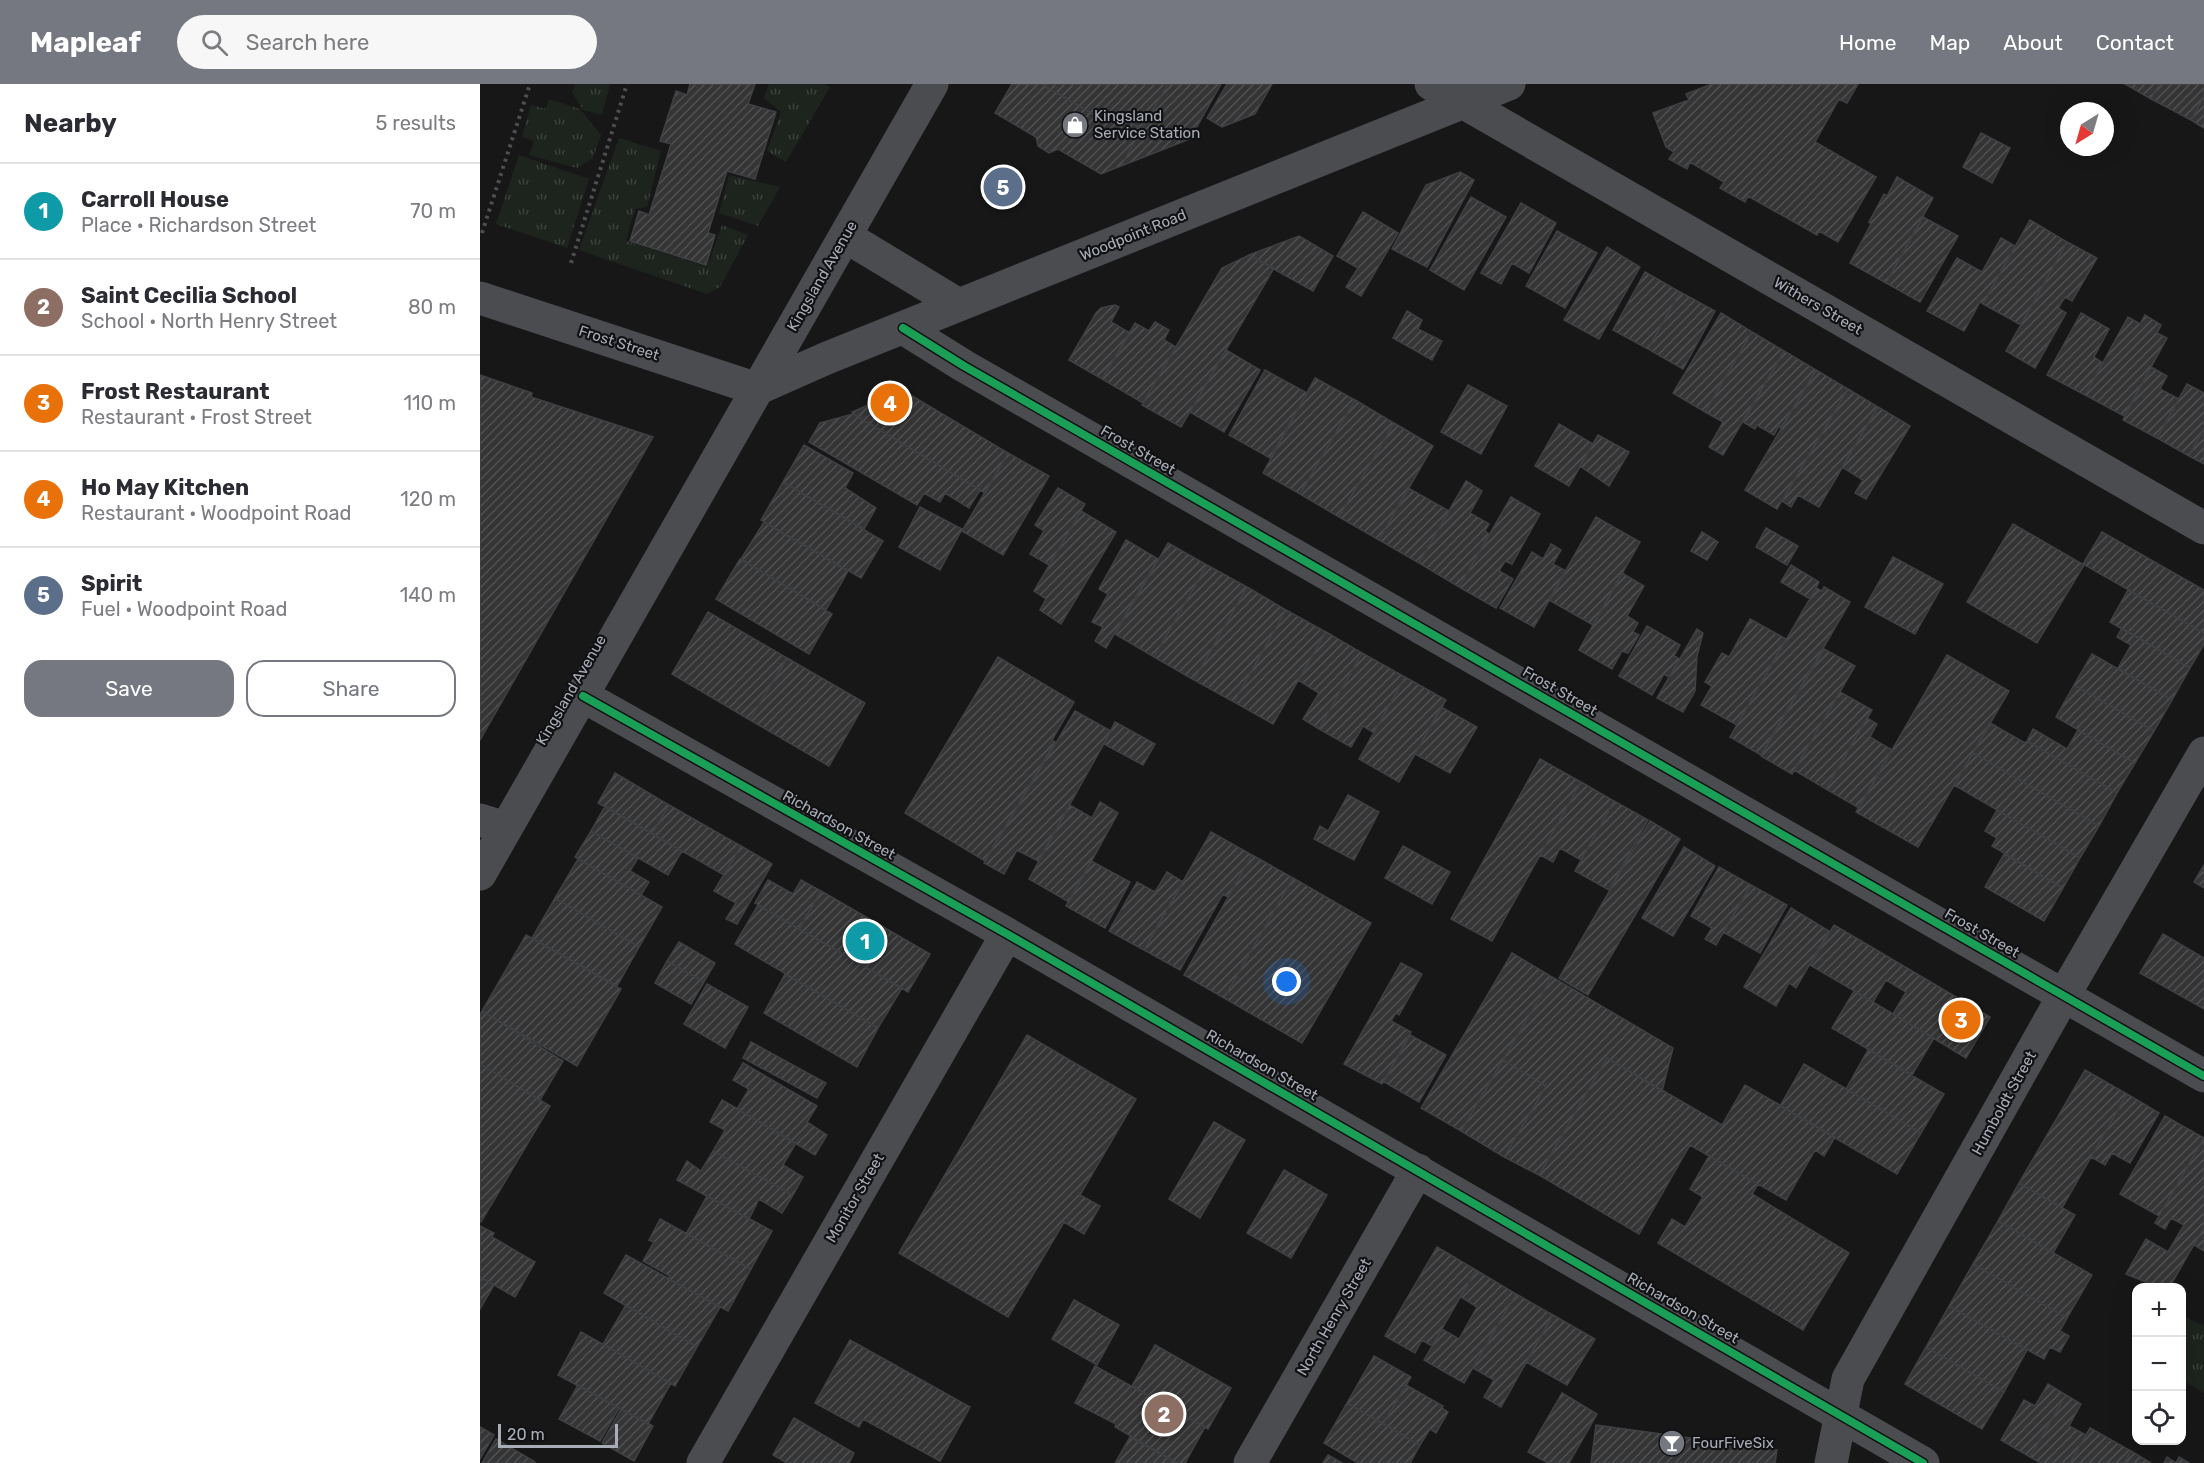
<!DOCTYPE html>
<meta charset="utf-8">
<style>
:root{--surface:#fff;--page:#f7f7f7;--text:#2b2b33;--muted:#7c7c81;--line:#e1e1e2;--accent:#757880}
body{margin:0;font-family:Rubik,sans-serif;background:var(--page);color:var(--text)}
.controls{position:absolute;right:18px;bottom:18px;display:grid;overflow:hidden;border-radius:12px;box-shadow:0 6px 24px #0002}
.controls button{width:54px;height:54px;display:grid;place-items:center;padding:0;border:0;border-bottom:2px solid var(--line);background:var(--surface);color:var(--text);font:30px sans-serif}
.compass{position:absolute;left:1580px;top:18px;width:54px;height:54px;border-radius:50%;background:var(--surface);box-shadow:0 6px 24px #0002;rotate:217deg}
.scale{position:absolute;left:18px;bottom:15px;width:120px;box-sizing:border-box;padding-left:6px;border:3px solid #a8adb8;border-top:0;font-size:16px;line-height:21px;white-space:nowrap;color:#a8adb8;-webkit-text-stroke:4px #111113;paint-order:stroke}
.you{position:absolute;left:807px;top:898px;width:21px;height:21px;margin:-15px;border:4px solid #fff;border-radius:50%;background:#1a73e8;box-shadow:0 0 0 9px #1a73e833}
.badge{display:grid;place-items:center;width:39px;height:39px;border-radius:50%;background:var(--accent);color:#fff;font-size:20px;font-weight:700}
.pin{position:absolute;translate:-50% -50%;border:3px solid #fff;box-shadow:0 2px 6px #0006}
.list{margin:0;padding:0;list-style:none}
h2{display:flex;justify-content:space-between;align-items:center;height:78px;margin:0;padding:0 24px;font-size:26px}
h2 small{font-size:20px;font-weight:400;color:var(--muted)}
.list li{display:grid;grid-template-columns:39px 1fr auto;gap:18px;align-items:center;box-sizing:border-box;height:96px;padding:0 24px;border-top:2px solid var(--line)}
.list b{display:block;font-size:22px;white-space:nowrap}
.list p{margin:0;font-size:20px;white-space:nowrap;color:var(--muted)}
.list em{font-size:20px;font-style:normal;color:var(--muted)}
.actions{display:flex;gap:12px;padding:18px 24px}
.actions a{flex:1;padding:14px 0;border:2px solid var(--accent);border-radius:18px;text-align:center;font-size:21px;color:var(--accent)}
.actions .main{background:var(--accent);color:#fff}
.icon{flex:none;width:33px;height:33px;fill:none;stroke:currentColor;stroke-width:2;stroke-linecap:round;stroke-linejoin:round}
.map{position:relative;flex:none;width:1724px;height:1379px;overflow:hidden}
header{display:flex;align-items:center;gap:36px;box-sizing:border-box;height:84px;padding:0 30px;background:var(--accent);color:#fff}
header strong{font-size:28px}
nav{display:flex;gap:33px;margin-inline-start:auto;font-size:21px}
.search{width:420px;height:54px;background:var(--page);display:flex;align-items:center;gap:15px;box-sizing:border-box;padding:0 21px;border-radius:33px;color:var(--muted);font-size:22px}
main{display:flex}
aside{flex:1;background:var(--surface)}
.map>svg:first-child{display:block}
.grass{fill:url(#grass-tufts)}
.building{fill:url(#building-hatch);stroke:#3f4043;stroke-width:1.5}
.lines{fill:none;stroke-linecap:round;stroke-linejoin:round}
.path{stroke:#4d4e52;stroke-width:4;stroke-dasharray:3 4.5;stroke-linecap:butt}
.minor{stroke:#4b4c50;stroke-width:33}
.cycleway-casing{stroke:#111113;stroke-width:11}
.cycleway{stroke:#1a9f57;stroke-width:8}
.labels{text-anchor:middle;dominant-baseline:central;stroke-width:4.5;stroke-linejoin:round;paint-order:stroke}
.poi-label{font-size:15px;fill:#a8adb8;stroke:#111113;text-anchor:start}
.street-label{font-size:15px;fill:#a8adb8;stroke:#111113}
</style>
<header>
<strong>Mapleaf</strong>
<div class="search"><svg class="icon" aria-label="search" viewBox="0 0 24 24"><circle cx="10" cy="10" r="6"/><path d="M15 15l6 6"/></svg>Search here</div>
<nav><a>Home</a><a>Map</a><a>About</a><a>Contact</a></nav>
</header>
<main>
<aside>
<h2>Nearby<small>5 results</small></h2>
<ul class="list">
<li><span class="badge" style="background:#0f9aa8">1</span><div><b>Carroll House</b><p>Place · Richardson Street</p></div><em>70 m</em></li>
<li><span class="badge" style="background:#8d6e63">2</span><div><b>Saint Cecilia School</b><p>School · North Henry Street</p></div><em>80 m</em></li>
<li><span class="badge" style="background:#e8710a">3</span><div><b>Frost Restaurant</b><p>Restaurant · Frost Street</p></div><em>110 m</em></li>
<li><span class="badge" style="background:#e8710a">4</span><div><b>Ho May Kitchen</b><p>Restaurant · Woodpoint Road</p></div><em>120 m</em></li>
<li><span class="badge" style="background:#5c6f8a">5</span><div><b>Spirit</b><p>Fuel · Woodpoint Road</p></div><em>140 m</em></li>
</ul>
<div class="actions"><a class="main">Save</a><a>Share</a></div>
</aside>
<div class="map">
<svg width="1724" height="1379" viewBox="0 0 1724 1379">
<defs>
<pattern id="grass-tufts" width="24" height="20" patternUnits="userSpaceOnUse" patternTransform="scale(1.5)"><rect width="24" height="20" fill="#1d241e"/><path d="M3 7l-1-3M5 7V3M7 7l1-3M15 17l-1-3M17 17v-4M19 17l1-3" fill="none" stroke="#3b413d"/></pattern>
<pattern id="building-hatch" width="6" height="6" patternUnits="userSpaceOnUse" patternTransform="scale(1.5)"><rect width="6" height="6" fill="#353536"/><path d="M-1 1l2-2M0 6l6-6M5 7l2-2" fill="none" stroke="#4f5051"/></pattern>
</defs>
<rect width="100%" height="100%" fill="#171717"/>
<path class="grass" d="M95,0h35l-8,31 -19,-5 -11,-18z
M289,0h55l6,3 -44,75 -19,-11 14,-39 -17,-14z
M69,15l31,10 21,26 -8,23 -16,10 -48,-13 5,-14 -12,-4 9,-32 15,4z
M139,54l42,13 -14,56 -12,2 -9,32 81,26 15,-42 26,10 -28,52 -13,7 -128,-44z
M39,71l70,24 -22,69 -71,-24z
M249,91l51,12 -22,39 -39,-13z
M1702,1231l22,11v67l-22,-13z"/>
<path class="building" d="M210,0h65l-7,20 28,8 -21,67 -28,-8 -19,62 7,2 -9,30 -76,-24 9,-30 10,4 22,-71 -11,-3 16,-50 11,4z
M532,0h29l64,37 5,-10 32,18 -21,37 -20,8 -43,-25 -9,4 -11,-7 -2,-9 -41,-24z
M561,0h127l-26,45 -32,-18 -5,10z
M688,0h53l-31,55 -69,27z
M747,0h45l-17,30 -33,13 -15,-9z
M1232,0h146l-11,19 -8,-4 -24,43 61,35 -38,65 -19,-11 -2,4 -69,-39 -3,6 -25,-14 4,-6 -34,-20 -3,7 -18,-10 5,-7 -8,-5 -13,-34 36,-13 -3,-6z
M1645,0h34l-8,15z
M1679,0h45v12l-13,24 -40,-21z
M1724,12v32l-13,-8z
M1501,49l29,15 -18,35 -29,-16z
M980,88l14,8 -47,87 -35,-18 34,-64z
M1417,93l36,21 -47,85 -36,-20 21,-39 -2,-2 15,-28 3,2z
M991,113l35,20 -42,73 -34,-20z
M1041,119l35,20 -27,50 -17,-10 -11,21 -20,-11z
M883,128l35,21 -37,63 -15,-9 12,-19 -21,-12z
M1443,133l35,19 -38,66 -34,-19z
M1550,136l37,22 -46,83 -38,-21z
M1077,147l40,22 -32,55 -39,-22z
M819,152l34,20 -20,35 -64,-36z
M1521,154l14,8 -32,58 -3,-2 -16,29 -37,-20 30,-53 25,14z
M1587,158l30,16 -25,43 -7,-4 -7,11 8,5 -31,55 -29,-17z
M1127,163l33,20 -41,72 -35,-19z
M769,171l25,13 -93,159 -39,-22 80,-137z
M1165,188l35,20 -32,57 -35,-19z
M1200,208l35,19 -32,58 -35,-20z
M635,221l4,2 -8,15 19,11 -28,46 -33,-19 27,-47 5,-5z
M927,227l15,9 -4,9 24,12 -10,19 -39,-22z
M1241,229l31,19 -47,80 -32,-19z
M1601,229l28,16 -15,28 9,6 -18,32 -38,-20z
M1665,231l16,10 -4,8 10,5 -43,78 -39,-21 43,-78 12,7z
M675,238l14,8 -5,10 12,7 -33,56 -41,-24 33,-56 14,8z
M1272,248l32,19 -61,104 -14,-8 14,-25 -18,-10z
M746,266l34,20 -36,62 -34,-20z
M1304,267l32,19 -35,58 -2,-2 -5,9 -17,-10 -2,4 -12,-7z
M1671,283l16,9 -7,13 19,10 -22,39 -34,-18z
M785,286l42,23 -37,65 -41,-23z
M1336,286l32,19 -71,120 -32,-19z
M0,291l52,18 -1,4 122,40 -173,303z
M835,294l40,22 -55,94 -37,-21z
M1707,300l17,9v35l-15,28 -32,-18z
M988,301l39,21 -26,48 -40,-22z
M1368,305l30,18 -59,100 -21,-12 -7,12 -9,-6z
M422,306l106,63 -23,40 -132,-79 -1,-2z
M875,316l39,23 -55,94 -39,-23z
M1398,323l32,19 -44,73 -11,-6 8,-13 -21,-13z
M373,330l127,76 -11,18 -24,-15 -5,9 -16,-9 -7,12 -108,-63 11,-19z
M914,339l39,23 -54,94 -40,-23z
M1079,340l34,20 -24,42 -34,-20z
M1724,344v36l-15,-8z
M1118,351l31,17 -20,34 -29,-20z
M324,361l49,28 -8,15 31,20 -12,21 -81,-47z
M528,369l41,23 -46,79 -41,-24z
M986,397l16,10 -12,22 19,11 -4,7 4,3 -30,53 -40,-24z
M303,398l100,59 -22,37 -100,-58z
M578,404l27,16 -36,61 -19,-11 14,-23 -9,-6z
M928,404l41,23 -30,52 -40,-23z
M1031,413l29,17 -28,50 -7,-3 -6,10 14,8 -17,29 -37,-21z
M440,423l42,22 -22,41 -41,-23z
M601,427l35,21 -55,92 -21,-14 6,-11 -12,-8z
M1116,433l44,25 -47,83 -44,-25z
M284,438l84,49 -22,39 -85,-51z
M1533,440l71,41 -47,78 -70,-41z
M1286,444l32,18 -11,19 -31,-18z
M1222,448l16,10 -11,18 -16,-9z
M1622,448l102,58v43l-121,-69z
M646,456l32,19 -52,89 -11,-7 8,-14 -11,-5 16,-28 -9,-5z
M688,459l39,22 -53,92 -39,-23z
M1071,460l10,6 -8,14 13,7 -32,56 -34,-19 32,-56 11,7z
M1413,473l50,27 -28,50 -50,-27z
M260,475l92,55 -23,40 -93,-55z
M727,481l40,22 -53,93 -40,-23z
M1311,481l28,17 -9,17 -29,-17z
M1142,489l22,13 -17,30 11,7 -5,9 6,3 -11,18 -6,-2 -10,18 -33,-19z
M767,503l39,23 -52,92 -40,-22z
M1344,503l26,15 -89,153 -31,-18 86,-149 6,3z
M1648,506l76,43v11l-14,24 -80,-46z
M806,526l40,22 -53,92 -39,-22z
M228,528l79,46 -37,62 -78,-46z
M1270,535l36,20 -49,86 -36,-20 11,-19 -7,-4 17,-29 7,4z
M1167,542l33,19 -6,11 6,3 -11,18 -5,-3 -12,21 -33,-19z
M1642,544l68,40 -18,32 -54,-32 13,-23 -14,-8z
M1217,545l6,4 -6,23 -2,35 -12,21 -26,-14z
M846,548l36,21 -43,76 -16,-10 16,-26 -21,-13z
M1344,565l31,17 -63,108 -31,-18z
M882,569l43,24 -31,56 -11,-7 -12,21 -32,-18z
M1612,570l80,46 -18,31 -80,-46z
M1467,571l62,36 -91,156 -62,-35z
M518,573l76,45 -22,38 3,2 -70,119 -80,-48z
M307,574l78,45 -36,63 -79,-46z
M925,593l41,23 -47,82 -40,-23z
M1594,601l80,46 -19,32 -79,-46z
M1360,608l32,18 -46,79 -32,-19z
M961,623l36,20 -27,46 -35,-19z
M595,627l36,20 -73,130 -21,-11 -13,24 -20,-11 1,-2z
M1387,634l10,6 -7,13 22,13 -33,58 -33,-19z
M635,638l40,22 -12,21 -39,-21z
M1510,639l35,20 2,-2 90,52 -18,33 -126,-73z
M1553,645l34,20 11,-19 57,33 -18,30 -90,-52z
M1493,669l126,73 -19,32 -126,-73z
M1060,675l41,23 -89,159 -41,-22z
M135,689l54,32 -17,29 -54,-31z
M1101,698l33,19 -33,59 -21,-12 -7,14 -13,-7z
M868,711l31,17 -25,48 -40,-21 6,-13 8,5z
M1134,717l34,19 -39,70 -34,-19z
M620,718l18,11 -49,89 -40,-23 41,-74 22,13z
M189,721l72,41 -17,29 -72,-41z
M125,722l77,45 -14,24 -77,-44z
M1517,726l83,48 -17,30 -71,-42 5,-8 -12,-7z
M1170,737l30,18 -92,156 -29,-17z
M111,747l47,27 -8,13 19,11 -8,13 -66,-38z
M731,748l41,23 -24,42 -5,-3 -43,76 -36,-20z
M261,762l31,18 -35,60 -11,-5 10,-16 -22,-12z
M923,762l47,26 -18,32 -47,-26z
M1204,763l31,19 -42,70 -31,-18z
M1524,770l59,34 -19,33 -59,-34z
M772,771l41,23 -69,120 -40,-23z
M98,775l84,48 -23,40 -84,-49z
M611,777l39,21 -25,46 -39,-22z
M1724,781v23l-10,-6z
M1239,783l32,18 -35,60 -11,-6 7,-11 -21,-12z
M687,788l16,10 -39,68 -35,-19 28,-49 18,10z
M813,794l78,45 -69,120 -78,-45z
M288,796l25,14 8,-14 20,11 -22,38 -44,-26z
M1271,801l36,20 -27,48 -37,-21z
M341,807l109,63 -22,38 -109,-63z
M75,814l84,49 -22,39 -85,-48z
M278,821l144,83 -24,40 -143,-84z
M1311,824l38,23 -33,57 -7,-5 -13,23 -32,-19z
M1354,841l156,92 -24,41 -73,-44 13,-22 -20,-12 -13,22 -63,-37z
M1683,850l41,24v51l-64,-36z
M46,851l95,54 -44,77 -95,-55z
M199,858l36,21 -11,19 -37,-21z
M1032,869l40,24 -91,154 -40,-23z
M187,877l37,21 -13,22 -36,-21z
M921,879l21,11 -23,41 -3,-2 -5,8 20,11 -29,52 -38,-20z
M305,890l93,54 -21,39 -93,-54z
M1072,893l121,71 -11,43 -55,-33 -68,117 -35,-18 42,-71 -43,-26z
M227,900l41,23 -23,41 -41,-24z
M1374,907l80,47 -22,37 -80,-47z
M2,927l81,50 -23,39 -60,-36v-49z
M547,951l109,64 -56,96 20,11 -16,28 -20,-12 -56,95 -109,-64z
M930,951l36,20 -27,47 -35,-20z
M271,958l75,41 -9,15 -74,-40z
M1388,966l76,44 -23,39 -75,-44z
M1127,974l115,67 23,-40 90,52 -11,19 -9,-6 -29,50 -96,-55 -51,89 -100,-59z
M1023,976l43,26 -42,71 -43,-26z
M263,979l74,43 -10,16 20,13 -12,20 -78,-46 12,-20 -16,-9z
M0,980l70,42 -69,116 -1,-1z
M1324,980l117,69 -24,41 -117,-68z
M1605,986l42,24 -65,114 -43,-25z
M1647,1010l32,19 -29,50 -18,-10 -7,12 -14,-8z
M242,1016l74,43 -13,22 20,12 -10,18 -80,-44 12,-21 -15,-8z
M1685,1032l39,22 -45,78 -39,-22z
M734,1038l31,18 -45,78 -31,-19z
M1724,1054v89l-35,61h-8l-35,-14 20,-35 22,13 16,-27 -13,-7 -6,11 -10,-6z
M233,1067l80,44 -11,18 -23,-14 -10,20 -72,-39 10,-19 14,10z
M1229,1072l49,28 -6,10 97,59 -46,77 -145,-87 14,-24 13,8 18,-30 -13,-8z
M804,1086l43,25 -36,63 -44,-25z
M1539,1099l56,32 -22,38 -55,-32z
M227,1112l65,35 -21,38 -65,-35z
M180,1135l91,50 -23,42 -60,-32 2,-3 -27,-15 11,-19 -5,-2z
M1518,1137l94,54 -25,43 -94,-54z
M0,1142l14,7 -2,4 43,25 -20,35 -35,-20z
M1724,1143v24l-10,-6z
M957,1163l39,23 -44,76 -10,-6 -7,13 -30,-17z
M146,1171l94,52 -23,40 -93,-54z
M1493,1180l94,54 -7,13 9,5 -9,16 -10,-5 -6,12 -95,-53z
M996,1186l40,24 -52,89 -40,-23 18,-31 17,10 18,-32 -16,-10z
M0,1193l14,8 -14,24z
M1036,1210l37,21 -52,92 -17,-10 10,-17 -21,-12z
M594,1216l45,25 -22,40 -45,-26z
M146,1221l71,42 -22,39 -72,-42z
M1469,1222l78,44 -23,42 -78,-45z
M1073,1231l42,24 -28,46 -41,-23z
M101,1248l90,51 -23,41 -90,-49z
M370,1256l120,67 -30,54 -77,-42 -4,8 -44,-24z
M675,1261l76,43 -23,41 -76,-43z
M1446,1263l78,45 -22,37 -77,-45z
M894,1272l37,21 -28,47 -36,-21z
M615,1282l110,61 -20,36h-8l-62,-36 1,-3 -41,-21z
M1568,1300l18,11 -36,62 -29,-17 23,-40 11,6z
M98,1301l41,23 -19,33 -41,-22z
M926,1301l37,21 -1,2 6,4 -12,21 -6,-4 -10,16 -37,-21z
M1082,1309l35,21 -28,49h-21l-20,-11z
M1586,1311l15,9 -12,22 17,9 -16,28h-29l-11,-6z
M867,1319l73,42 -10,18h-52l-34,-20z
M141,1325l32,17 -19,35 -32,-18z
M314,1334l60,35 -5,10h-62l-14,-8z
M1116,1341l181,25 -2,13h-184z
M0,1343l14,8 -14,24z
M1610,1344l41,23 -7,12h-54z
M650,1353l47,26h-62z
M16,1355l39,23v1h-53z
M1651,1367l20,12h-27z
M848,1371l14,8h-19z
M1687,1373l9,6h-12z
M1699,1373l10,6h-13z"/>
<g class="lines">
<path class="path" d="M2,149l48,-149
M91,179l56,-179"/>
<path class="minor" d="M951,0l773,444
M365,152l114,69
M0,214l277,91
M423,244l61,38 1240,710
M277,305l70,-31 682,-274
M103,612l424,238 916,529
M0,736l26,8
M0,790l452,-790
M223,1379l304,-529
M770,1379l168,-293
M1351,1379l17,-84 216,-384 140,-242"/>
<defs>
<path id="cycleway" d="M423,244l61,38 1240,710
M103,612l424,238 916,529"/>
</defs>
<use href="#cycleway" class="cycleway-casing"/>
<use href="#cycleway" class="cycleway"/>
</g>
<defs>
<symbol id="shop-disc" viewBox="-11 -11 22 22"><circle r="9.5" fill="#757880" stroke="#111113"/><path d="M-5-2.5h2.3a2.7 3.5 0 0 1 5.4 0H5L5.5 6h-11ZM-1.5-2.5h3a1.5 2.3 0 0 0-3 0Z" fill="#fff"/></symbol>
<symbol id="bar-disc" viewBox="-11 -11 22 22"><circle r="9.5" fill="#757880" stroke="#111113"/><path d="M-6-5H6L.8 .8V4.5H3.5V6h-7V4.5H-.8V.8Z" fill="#fff"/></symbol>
</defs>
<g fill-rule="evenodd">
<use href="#shop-disc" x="580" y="26" width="30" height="30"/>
<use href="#bar-disc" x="1177" y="1344" width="30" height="30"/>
</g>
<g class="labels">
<g class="poi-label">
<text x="614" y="32">Kingsland<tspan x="614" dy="17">Service Station</tspan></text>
<text x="1212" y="1359">FourFiveSix</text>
</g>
<g class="street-label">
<text transform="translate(653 151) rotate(-22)">Woodpoint Road</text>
<text transform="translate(342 192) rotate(-60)">Kingsland Avenue</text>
<text transform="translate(1338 222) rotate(30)">Withers Street</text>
<text transform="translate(139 259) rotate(18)">Frost Street</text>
<text transform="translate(658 366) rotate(30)">Frost Street</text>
<text transform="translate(91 606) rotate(-60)">Kingsland Avenue</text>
<text transform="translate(1080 607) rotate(30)">Frost Street</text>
<text transform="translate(359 741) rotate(29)">Richardson Street</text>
<text transform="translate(1502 849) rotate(30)">Frost Street</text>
<text transform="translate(782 981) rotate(30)">Richardson Street</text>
<text transform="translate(1524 1019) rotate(-61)">Humboldt Street</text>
<text transform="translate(375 1114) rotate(-60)">Monitor Street</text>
<text transform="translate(1203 1224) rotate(30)">Richardson Street</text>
<text transform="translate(854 1233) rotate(-60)">North Henry Street</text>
</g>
</g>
</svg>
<div class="controls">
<button>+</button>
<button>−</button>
<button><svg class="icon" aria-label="locate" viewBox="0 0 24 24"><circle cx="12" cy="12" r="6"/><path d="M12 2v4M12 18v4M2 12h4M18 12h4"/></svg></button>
</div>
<svg class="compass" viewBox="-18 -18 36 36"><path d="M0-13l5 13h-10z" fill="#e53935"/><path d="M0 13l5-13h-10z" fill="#7c7c81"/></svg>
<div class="scale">20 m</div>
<div class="you"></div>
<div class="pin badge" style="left:385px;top:857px;background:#0f9aa8">1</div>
<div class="pin badge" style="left:684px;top:1330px;background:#8d6e63">2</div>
<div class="pin badge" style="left:1481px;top:936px;background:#e8710a">3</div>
<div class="pin badge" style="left:410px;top:319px;background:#e8710a">4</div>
<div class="pin badge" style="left:523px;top:103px;background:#5c6f8a">5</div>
</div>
</main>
